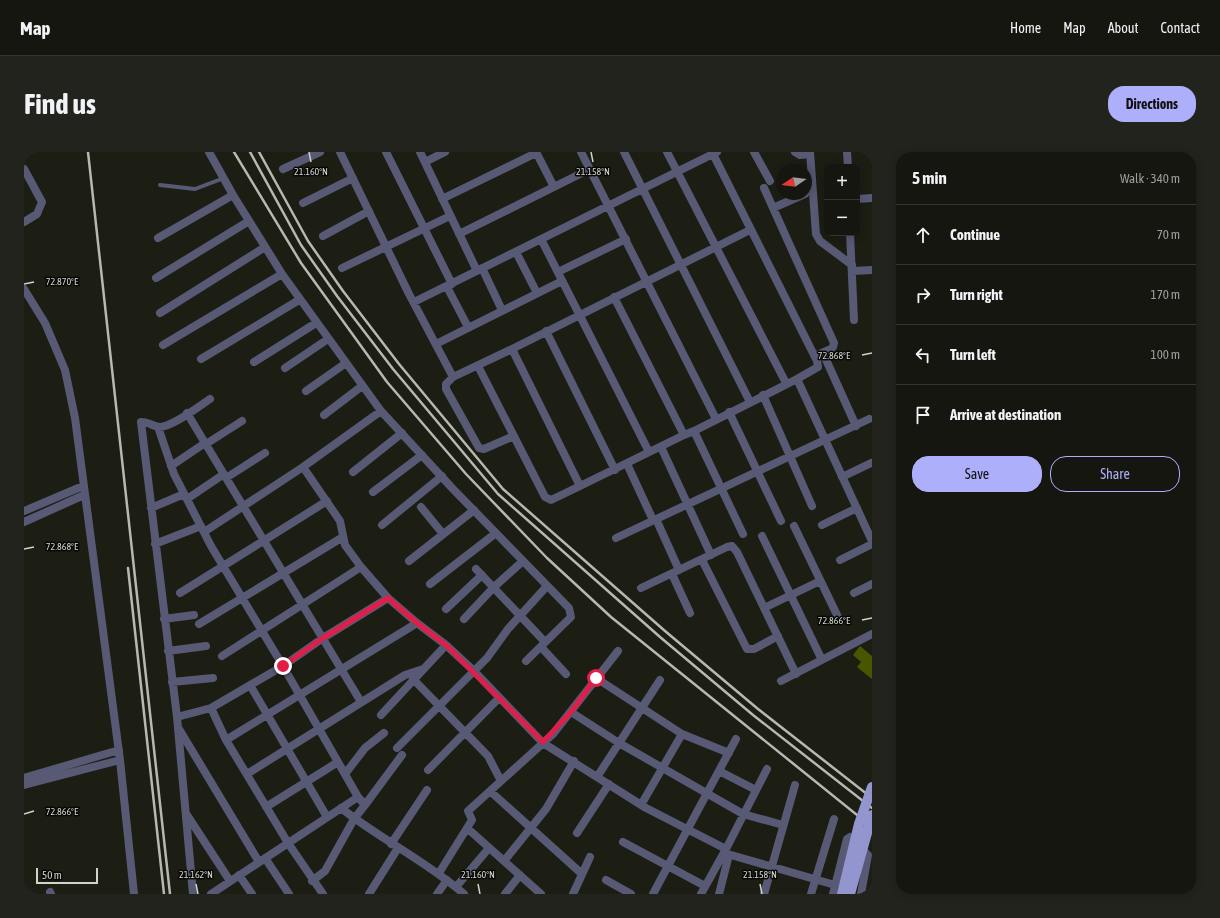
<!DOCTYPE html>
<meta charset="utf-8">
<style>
:root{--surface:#15160f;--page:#22231d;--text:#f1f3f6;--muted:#9d9f9e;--line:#34352f;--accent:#adaffb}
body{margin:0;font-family:"Asap Condensed",sans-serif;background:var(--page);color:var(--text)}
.controls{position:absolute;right:12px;top:12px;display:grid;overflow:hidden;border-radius:8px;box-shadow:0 2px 10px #0003}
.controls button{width:36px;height:36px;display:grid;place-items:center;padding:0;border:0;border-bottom:1px solid var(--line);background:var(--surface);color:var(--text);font:20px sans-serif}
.compass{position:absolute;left:752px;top:12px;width:36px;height:36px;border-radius:50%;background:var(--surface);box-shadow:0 2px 10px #0003;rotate:257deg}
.scale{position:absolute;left:12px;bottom:10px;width:62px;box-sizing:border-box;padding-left:4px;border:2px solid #d2d3cc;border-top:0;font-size:11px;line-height:14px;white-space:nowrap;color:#d2d3cc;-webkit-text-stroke:3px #070805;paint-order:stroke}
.stop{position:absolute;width:12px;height:12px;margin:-9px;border:3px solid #e11d48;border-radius:50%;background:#fff}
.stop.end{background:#e11d48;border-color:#fff;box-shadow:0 1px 4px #0008}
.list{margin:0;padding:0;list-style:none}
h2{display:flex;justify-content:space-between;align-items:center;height:52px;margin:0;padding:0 16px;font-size:17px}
h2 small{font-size:13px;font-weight:400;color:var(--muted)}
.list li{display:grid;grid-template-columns:26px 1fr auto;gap:12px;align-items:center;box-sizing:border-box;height:60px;padding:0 16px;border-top:1px solid var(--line)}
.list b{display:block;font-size:15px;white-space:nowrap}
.list em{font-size:13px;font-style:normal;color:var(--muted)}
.actions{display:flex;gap:8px;padding:12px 16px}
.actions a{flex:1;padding:9px 0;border:1px solid var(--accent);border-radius:16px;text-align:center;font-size:14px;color:var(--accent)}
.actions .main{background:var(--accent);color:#111}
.icon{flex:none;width:22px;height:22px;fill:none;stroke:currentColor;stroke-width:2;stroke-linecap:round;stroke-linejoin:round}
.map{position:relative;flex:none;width:848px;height:742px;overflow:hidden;border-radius:16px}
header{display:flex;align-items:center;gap:24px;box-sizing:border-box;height:56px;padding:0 20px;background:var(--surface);border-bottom:1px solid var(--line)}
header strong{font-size:19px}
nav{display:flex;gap:22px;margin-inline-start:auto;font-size:14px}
.intro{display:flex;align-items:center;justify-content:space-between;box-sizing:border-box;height:96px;padding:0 24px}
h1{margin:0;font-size:28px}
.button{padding:10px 18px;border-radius:16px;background:var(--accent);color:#111;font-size:14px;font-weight:700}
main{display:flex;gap:24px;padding:0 24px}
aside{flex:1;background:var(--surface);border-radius:16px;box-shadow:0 2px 10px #0003}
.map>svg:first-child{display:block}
.building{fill:#4a5500}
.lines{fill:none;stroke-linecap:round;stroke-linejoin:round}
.service{stroke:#585975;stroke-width:4}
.minor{stroke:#585975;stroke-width:8}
.rail{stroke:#b7b8b1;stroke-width:2.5}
.primary-bridge{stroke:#9395cf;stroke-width:10}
.route{stroke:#e11d48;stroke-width:5}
.ticks{fill:none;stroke:#d2d3cc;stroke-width:1.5}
.ticks-label{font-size:10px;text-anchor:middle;fill:#d2d3cc;stroke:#070805;stroke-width:3;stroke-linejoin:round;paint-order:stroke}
</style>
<header>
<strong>Map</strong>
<nav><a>Home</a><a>Map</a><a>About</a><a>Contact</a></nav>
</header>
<div class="intro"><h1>Find us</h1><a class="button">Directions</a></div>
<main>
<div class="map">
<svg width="848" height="742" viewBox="0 0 848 742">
<rect width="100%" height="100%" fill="#1c1e14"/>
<path class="building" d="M836,494l12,10v23l-15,-12 4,-5 -8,-7z"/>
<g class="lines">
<path class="service" d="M136,33l35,4 29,-11"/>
<path class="minor" d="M0,0h1
M185,0l24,43 49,79 99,137 72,78 116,119 2,9 -45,44
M316,0l69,142 44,83 59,-28 68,137 104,-51 10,-4 103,-52 75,162
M362,0l66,132
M396,0l57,119
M512,0l18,35
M557,0l135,267
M600,0l126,250
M643,0l119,231
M688,0l105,209 1,6 -21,12
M730,0l16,29
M771,0l5,3 10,-1
M786,0l6,82 4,7 32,24
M823,0l1,15
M401,10l20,-10
M0,17l18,33 -5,12 -13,8
M259,17l37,-17
M740,36l70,155 -1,4 -2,2 -16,7
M418,47l94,-46
M833,47l15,-1
M279,51l50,-25
M749,56l32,-14
M826,81l4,87
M435,82l131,-65
M299,84l46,-25
M134,86l75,-43
M517,87l108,213
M492,100l21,41
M318,116l108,-52
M458,116l20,42
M828,119l20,-1
M534,120l68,-33
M132,126l93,-57
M423,135l21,40
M0,137l21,34 20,47 10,48 45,342 14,134
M590,145l70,138
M390,150l303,-150
M136,161l105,-66
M522,179l69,139
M412,192l126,-63
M139,193l119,-71
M488,197l238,-119
M799,201l33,73
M177,207l98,-59
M230,210l62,-39
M454,214l67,131 6,3 29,-14
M261,216l43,-29
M429,225l-7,7v5l33,59 5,1 30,-13
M282,239l40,-28
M739,243l49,111
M705,260l52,109
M163,261l174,289
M300,263l38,-29
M134,275l16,47 37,72 72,120 75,131 7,8 -11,14 -29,52 -13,10
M670,279l49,103
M182,292l36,-23
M637,295l50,108
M603,312l26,56
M147,314l34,-23
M279,315l37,54 5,24 16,22 27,31 29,25 29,22 28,26 69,72 103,65 80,41
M329,320l49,-39
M818,325l29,-14
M202,326l39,-25
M349,340l49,-37
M163,347l37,-25
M397,355l22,27
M127,356l33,-14
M0,359l59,-25
M632,367l23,51
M0,370l60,-27
M358,373l60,-49
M798,373l35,-17
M770,374l44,91
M180,380l99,-65 78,-56
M738,384l60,124
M592,386l253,-119
M131,392l46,-18
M678,408l45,89h7l24,-13
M816,408l32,-16
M385,409l65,-51
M452,417l69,73
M648,422l18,39
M406,432l66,-51
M617,436l86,-41 5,-1 5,6 59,122
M156,441l147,-92
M830,441l18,-9
M740,456l56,-27
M422,457l36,-34
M140,467l30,-4
M440,467l30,-32 29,-26
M175,472l144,-87
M517,495l25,27
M144,499l38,-5
M198,504l139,-89
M572,526l86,56 47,19
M389,527l75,77 13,25
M757,529l91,-47
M148,530l41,-4
M226,533l77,132
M187,556l15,32 62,103 35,51
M547,560l48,31 124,71 40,11
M357,563l65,-70
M153,565l34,-9 72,-42 40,-28 65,-40
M155,577l80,133
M202,588l191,-117
M373,596l90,-90 21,-29 39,-43
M404,618l71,-72
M695,619l37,19
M223,622l158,-99 18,-6
M321,622l20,-26 19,-15
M573,625l63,-97
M0,626l95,-28
M0,633l96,-25
M466,639l92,83
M341,653l37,-50
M617,653l41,-71
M242,655l72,-45
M317,656c39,31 85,53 123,86
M163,663l43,66
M443,676l74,66
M553,681l32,-49
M599,690l82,44
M367,692l36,-54
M700,701l111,32
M241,706l24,36
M480,709l42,-52 28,-48
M415,721l33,-53 -4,-9 85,-77 65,-83
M215,723l13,19
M582,728l25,14
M432,735l33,-39
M26,740l1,2
M169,742l-16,-177 -36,-295c7,0 12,4 18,5 13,0 39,-20 51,-28
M187,742l147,-97
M345,742l29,-46
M413,742l10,-14
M481,742l15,-19
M549,742l17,-37
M629,742l83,-155
M677,742l25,-45 41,-80
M695,742l10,-39
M740,742l31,-109
M787,742l23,-75
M809,742l14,-55 3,-2 18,18 -7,39"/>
<path class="rail" d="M64,0l82,742
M210,0l67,111 86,119 79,92 81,84 64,59 261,210
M226,0l51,93 36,51 56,73 105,125 162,143 93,78 119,93
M235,0l49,89 35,50 56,73 104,125 162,142 93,78 114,89
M104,416l36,326"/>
<path class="primary-bridge" d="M818,742l17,-70 13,-37
M826,742l22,-79"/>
</g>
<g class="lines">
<path class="route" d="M259,514l40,-28 65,-40 29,25 29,22 97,97 28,-30 25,-34"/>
</g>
<path class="ticks" d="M285,0l2,10M567,0l2,10M0,132l10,-2M838,203l10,-2M0,397l10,-2M838,468l10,-2M0,662l10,-3M172,732l2,10M454,732l2,10M736,732l2,10"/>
<g class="ticks-label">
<text x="287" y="23">21.160°N</text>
<text x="569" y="23">21.158°N</text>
<text x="38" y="133">72.870°E</text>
<text x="810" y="207">72.868°E</text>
<text x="38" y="398">72.868°E</text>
<text x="810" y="472">72.866°E</text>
<text x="38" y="663">72.866°E</text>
<text x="172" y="726">21.162°N</text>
<text x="454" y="726">21.160°N</text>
<text x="736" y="726">21.158°N</text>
</g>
</svg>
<div class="controls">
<button>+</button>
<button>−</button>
</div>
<svg class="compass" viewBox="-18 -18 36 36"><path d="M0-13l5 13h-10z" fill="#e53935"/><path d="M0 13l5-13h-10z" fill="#9d9f9e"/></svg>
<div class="scale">50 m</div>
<div class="stop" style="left:572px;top:526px"></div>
<div class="stop end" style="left:259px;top:514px"></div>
</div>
<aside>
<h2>5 min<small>Walk · 340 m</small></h2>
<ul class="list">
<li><svg class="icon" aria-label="ahead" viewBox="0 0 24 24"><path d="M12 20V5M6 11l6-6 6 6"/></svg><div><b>Continue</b></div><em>70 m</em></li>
<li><svg class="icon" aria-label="right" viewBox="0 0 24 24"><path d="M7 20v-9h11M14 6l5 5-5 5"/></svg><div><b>Turn right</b></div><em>170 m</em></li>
<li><svg class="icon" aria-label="left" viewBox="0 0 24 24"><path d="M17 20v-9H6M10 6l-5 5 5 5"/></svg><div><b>Turn left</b></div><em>100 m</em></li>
<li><svg class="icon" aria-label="arrive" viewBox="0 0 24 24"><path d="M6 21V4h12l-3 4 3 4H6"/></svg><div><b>Arrive at destination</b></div></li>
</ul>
<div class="actions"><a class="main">Save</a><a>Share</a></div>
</aside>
</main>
